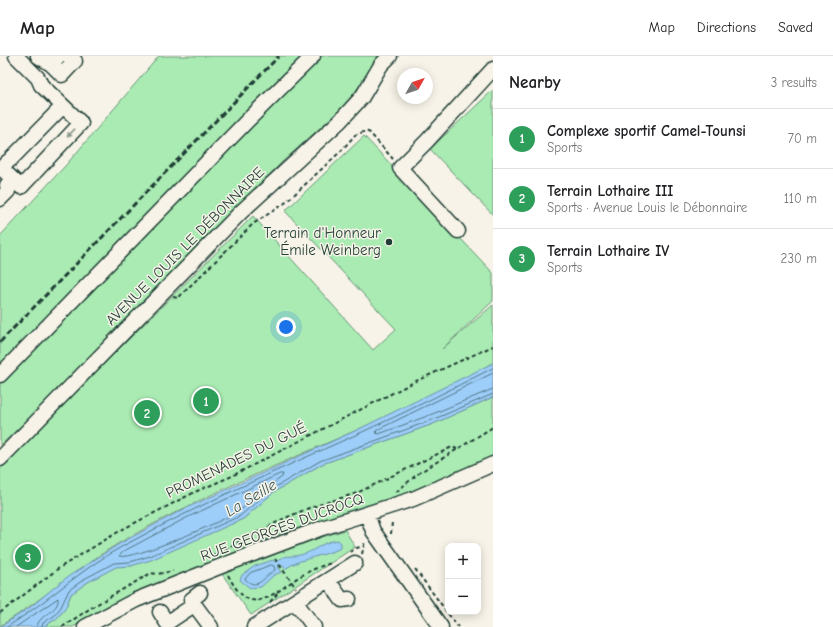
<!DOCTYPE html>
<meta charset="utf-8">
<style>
:root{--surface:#fff;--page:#f6f6f6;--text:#202124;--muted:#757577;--line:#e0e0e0;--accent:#0f766e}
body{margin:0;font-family:"Comic Neue",sans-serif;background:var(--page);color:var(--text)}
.controls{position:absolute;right:12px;bottom:12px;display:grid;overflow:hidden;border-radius:8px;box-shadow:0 2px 10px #0003}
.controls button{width:36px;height:36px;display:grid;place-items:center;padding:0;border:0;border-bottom:1px solid var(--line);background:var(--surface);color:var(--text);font:20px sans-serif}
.compass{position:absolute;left:397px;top:12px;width:36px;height:36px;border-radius:50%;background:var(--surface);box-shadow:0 2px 10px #0003;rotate:50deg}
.you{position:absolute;left:286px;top:271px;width:14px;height:14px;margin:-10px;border:3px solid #fff;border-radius:50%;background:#1a73e8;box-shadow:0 0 0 6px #1a73e833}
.badge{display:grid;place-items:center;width:26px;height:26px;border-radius:50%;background:var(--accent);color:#fff;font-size:13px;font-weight:700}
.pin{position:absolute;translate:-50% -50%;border:2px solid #fff;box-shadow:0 1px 4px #0006}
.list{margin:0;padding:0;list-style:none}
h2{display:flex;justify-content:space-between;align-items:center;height:52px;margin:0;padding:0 16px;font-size:17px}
h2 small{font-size:13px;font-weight:400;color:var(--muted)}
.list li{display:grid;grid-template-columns:26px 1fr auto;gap:12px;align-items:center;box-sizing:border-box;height:60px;padding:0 16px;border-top:1px solid var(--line)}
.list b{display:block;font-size:15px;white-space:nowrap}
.list p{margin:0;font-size:13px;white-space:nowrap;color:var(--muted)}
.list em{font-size:13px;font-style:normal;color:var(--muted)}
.map{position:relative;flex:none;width:493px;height:571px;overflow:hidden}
header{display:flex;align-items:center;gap:24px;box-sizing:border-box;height:56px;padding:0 20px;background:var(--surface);border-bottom:1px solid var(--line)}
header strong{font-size:19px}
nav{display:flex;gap:22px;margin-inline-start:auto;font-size:14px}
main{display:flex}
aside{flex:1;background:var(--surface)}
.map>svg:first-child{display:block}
.green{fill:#aaebb3;stroke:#649474}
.water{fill:#9dcdf9;stroke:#6b93aa}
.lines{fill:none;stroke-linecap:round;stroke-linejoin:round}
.shore{stroke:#517783;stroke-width:1}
.minor-casing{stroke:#1f3d34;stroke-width:17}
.path{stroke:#1f3d34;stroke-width:2;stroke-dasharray:4 3;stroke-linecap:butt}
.minor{stroke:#f7f3e8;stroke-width:14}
.rail{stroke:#1f3d34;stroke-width:3;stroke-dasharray:6 3;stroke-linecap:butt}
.oneway{fill:#8b988e}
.poi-dot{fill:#1f3d34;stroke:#f7f3e8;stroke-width:1.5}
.labels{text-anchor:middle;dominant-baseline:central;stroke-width:3;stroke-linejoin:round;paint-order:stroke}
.poi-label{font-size:15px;fill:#1f3d34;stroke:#f7f3e8;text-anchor:end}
.street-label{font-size:15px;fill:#1f3d34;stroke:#f7f3e8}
.water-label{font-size:16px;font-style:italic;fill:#385a5b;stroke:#f7f3e8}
</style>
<header>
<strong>Map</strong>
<nav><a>Map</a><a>Directions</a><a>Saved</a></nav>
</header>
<main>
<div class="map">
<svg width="493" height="571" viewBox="0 0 493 571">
<rect width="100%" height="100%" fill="#f7f3e8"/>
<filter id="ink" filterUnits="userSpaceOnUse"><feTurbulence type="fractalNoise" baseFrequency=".025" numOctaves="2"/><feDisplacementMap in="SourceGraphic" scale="8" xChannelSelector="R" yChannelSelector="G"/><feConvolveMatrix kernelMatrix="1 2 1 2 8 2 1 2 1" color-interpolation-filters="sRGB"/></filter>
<g filter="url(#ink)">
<path class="green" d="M159,0h224l-41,52 -60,54 -65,69 -117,119 -100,96v-210l66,-71z
M493,34v125l-63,-66z
M364,80l129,137v28l-51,48 51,-44v58c-45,23 -90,47 -136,67 -80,35 -162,69 -238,113 -42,25 -78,58 -119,83v-159l253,-251 120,134 23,-21 -111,-118z
M493,341v62l-96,39 -117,36 -167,69 -40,24h-30l13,-8 9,-10 6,-15 17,-12 28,-16h15l112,-47 31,-27 48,-28 111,-40z
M345,474l10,17 -104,68 -29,-41 84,-32z"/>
<path class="water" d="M493,307v34l-60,27 -111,40 -48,28 -31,27 -92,41 -20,6 -15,1 -28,15 -17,12 -6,15 -9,10 -13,8h-43l29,-19 37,-30 53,-34 63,-34 177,-81z
M338,484l3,3v5c-18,9 -39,9 -56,21l-3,-4 -4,2 4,5 -8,3 -13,12 -11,1 -10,-8 2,-5 13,-9 18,-6 2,2c12,-9 13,-4 25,-7 15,-3 20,-13 38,-15z"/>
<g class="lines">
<path class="shore" d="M493,317l-116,57 -1,3 3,1 51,-19 63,-26
M280,418h3l-1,3c-16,10 -28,23 -43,34 -14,9 -107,50 -120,45l5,-5 62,-33z
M271,509l3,1 1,4c-11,6 -17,22 -30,9l5,-6z
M7,571c40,-25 74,-58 116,-81 77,-42 157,-77 237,-113 45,-20 89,-43 133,-65
M16,571l42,-29c2,14 -20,16 -21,29
M42,571l1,-4 11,-7 7,-9 8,-17 17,-12 28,-15 16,-1 20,-6 90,-40 32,-27 48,-28 112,-41 61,-26"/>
<defs>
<path id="minor" d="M38,0l13,8
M59,0l-8,8 11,11 13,-14 -6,-5
M6,107l4,-3 53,-54
M0,111l21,20 60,-64 -40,-38 -3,-7 -22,-22
M0,143l8,-8 -1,-6
M458,175l-58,-63 27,-27 66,-72
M0,319l247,-254 66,-65
M0,403l241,-247 99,-91 22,-24 19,-32 9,-9
M367,458l6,17 68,96
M328,524l14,20 7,-1
M200,537l-9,7 20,27
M294,547l6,5 14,19
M160,556l7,11 27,-18
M85,571l51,-27 88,-35 98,-37 91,-29 80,-35
M254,571l101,-64"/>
</defs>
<use href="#minor" class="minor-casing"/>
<path class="path" d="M173,241l5,1 75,-74 32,-21 55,-51 15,-17 11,-4 4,2 23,26
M396,436l23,-19 74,-46
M391,478l1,-12
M350,496l6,-4 9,-2
M362,498l3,-13
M212,500l71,-37 26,-11 48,-15 95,-46 5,2
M275,503l21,29
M415,513l43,58
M228,519c19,37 34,28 62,8 12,-9 29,-17 42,-20
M270,546l8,-9
M0,557l59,-45 64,-39 74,-38 33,-14 184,-95 79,-36
M62,571l32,-21 57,-33 6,1 16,-3"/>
<use href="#minor" class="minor"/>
<path class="rail" d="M0,286l279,-286"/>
</g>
<defs><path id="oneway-solid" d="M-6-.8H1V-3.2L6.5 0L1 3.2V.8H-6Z"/></defs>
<use class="oneway" href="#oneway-solid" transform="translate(71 77) rotate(133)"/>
</g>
<circle class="poi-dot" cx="389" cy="186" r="4"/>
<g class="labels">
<g class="poi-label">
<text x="381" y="177">Terrain d'Honneur<tspan x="381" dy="17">Émile Weinberg</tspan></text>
</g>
<g class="street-label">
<text transform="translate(185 190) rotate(-45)">AVENUE LOUIS LE DÉBONNAIRE</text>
<text transform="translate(236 404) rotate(-26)">PROMENADES DU GUÉ</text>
<text transform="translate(282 471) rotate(-20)">RUE GEORGES DUCROCQ</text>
</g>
<g class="water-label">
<text transform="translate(251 442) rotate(-31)">La Seille</text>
</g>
</g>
</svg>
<div class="controls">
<button>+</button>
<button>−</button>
</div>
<svg class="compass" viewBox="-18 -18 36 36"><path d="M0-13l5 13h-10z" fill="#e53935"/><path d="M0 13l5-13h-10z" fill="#757577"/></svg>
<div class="you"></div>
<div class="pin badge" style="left:206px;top:345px;background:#2e9e5b">1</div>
<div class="pin badge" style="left:147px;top:357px;background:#2e9e5b">2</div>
<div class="pin badge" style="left:28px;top:501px;background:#2e9e5b">3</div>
</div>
<aside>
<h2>Nearby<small>3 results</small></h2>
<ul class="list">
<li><span class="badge" style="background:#2e9e5b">1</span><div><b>Complexe sportif Camel-Tounsi</b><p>Sports</p></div><em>70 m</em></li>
<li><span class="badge" style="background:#2e9e5b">2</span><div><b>Terrain Lothaire III</b><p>Sports · Avenue Louis le Débonnaire</p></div><em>110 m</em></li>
<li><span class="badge" style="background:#2e9e5b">3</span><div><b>Terrain Lothaire IV</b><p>Sports</p></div><em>230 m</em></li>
</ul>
</aside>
</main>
